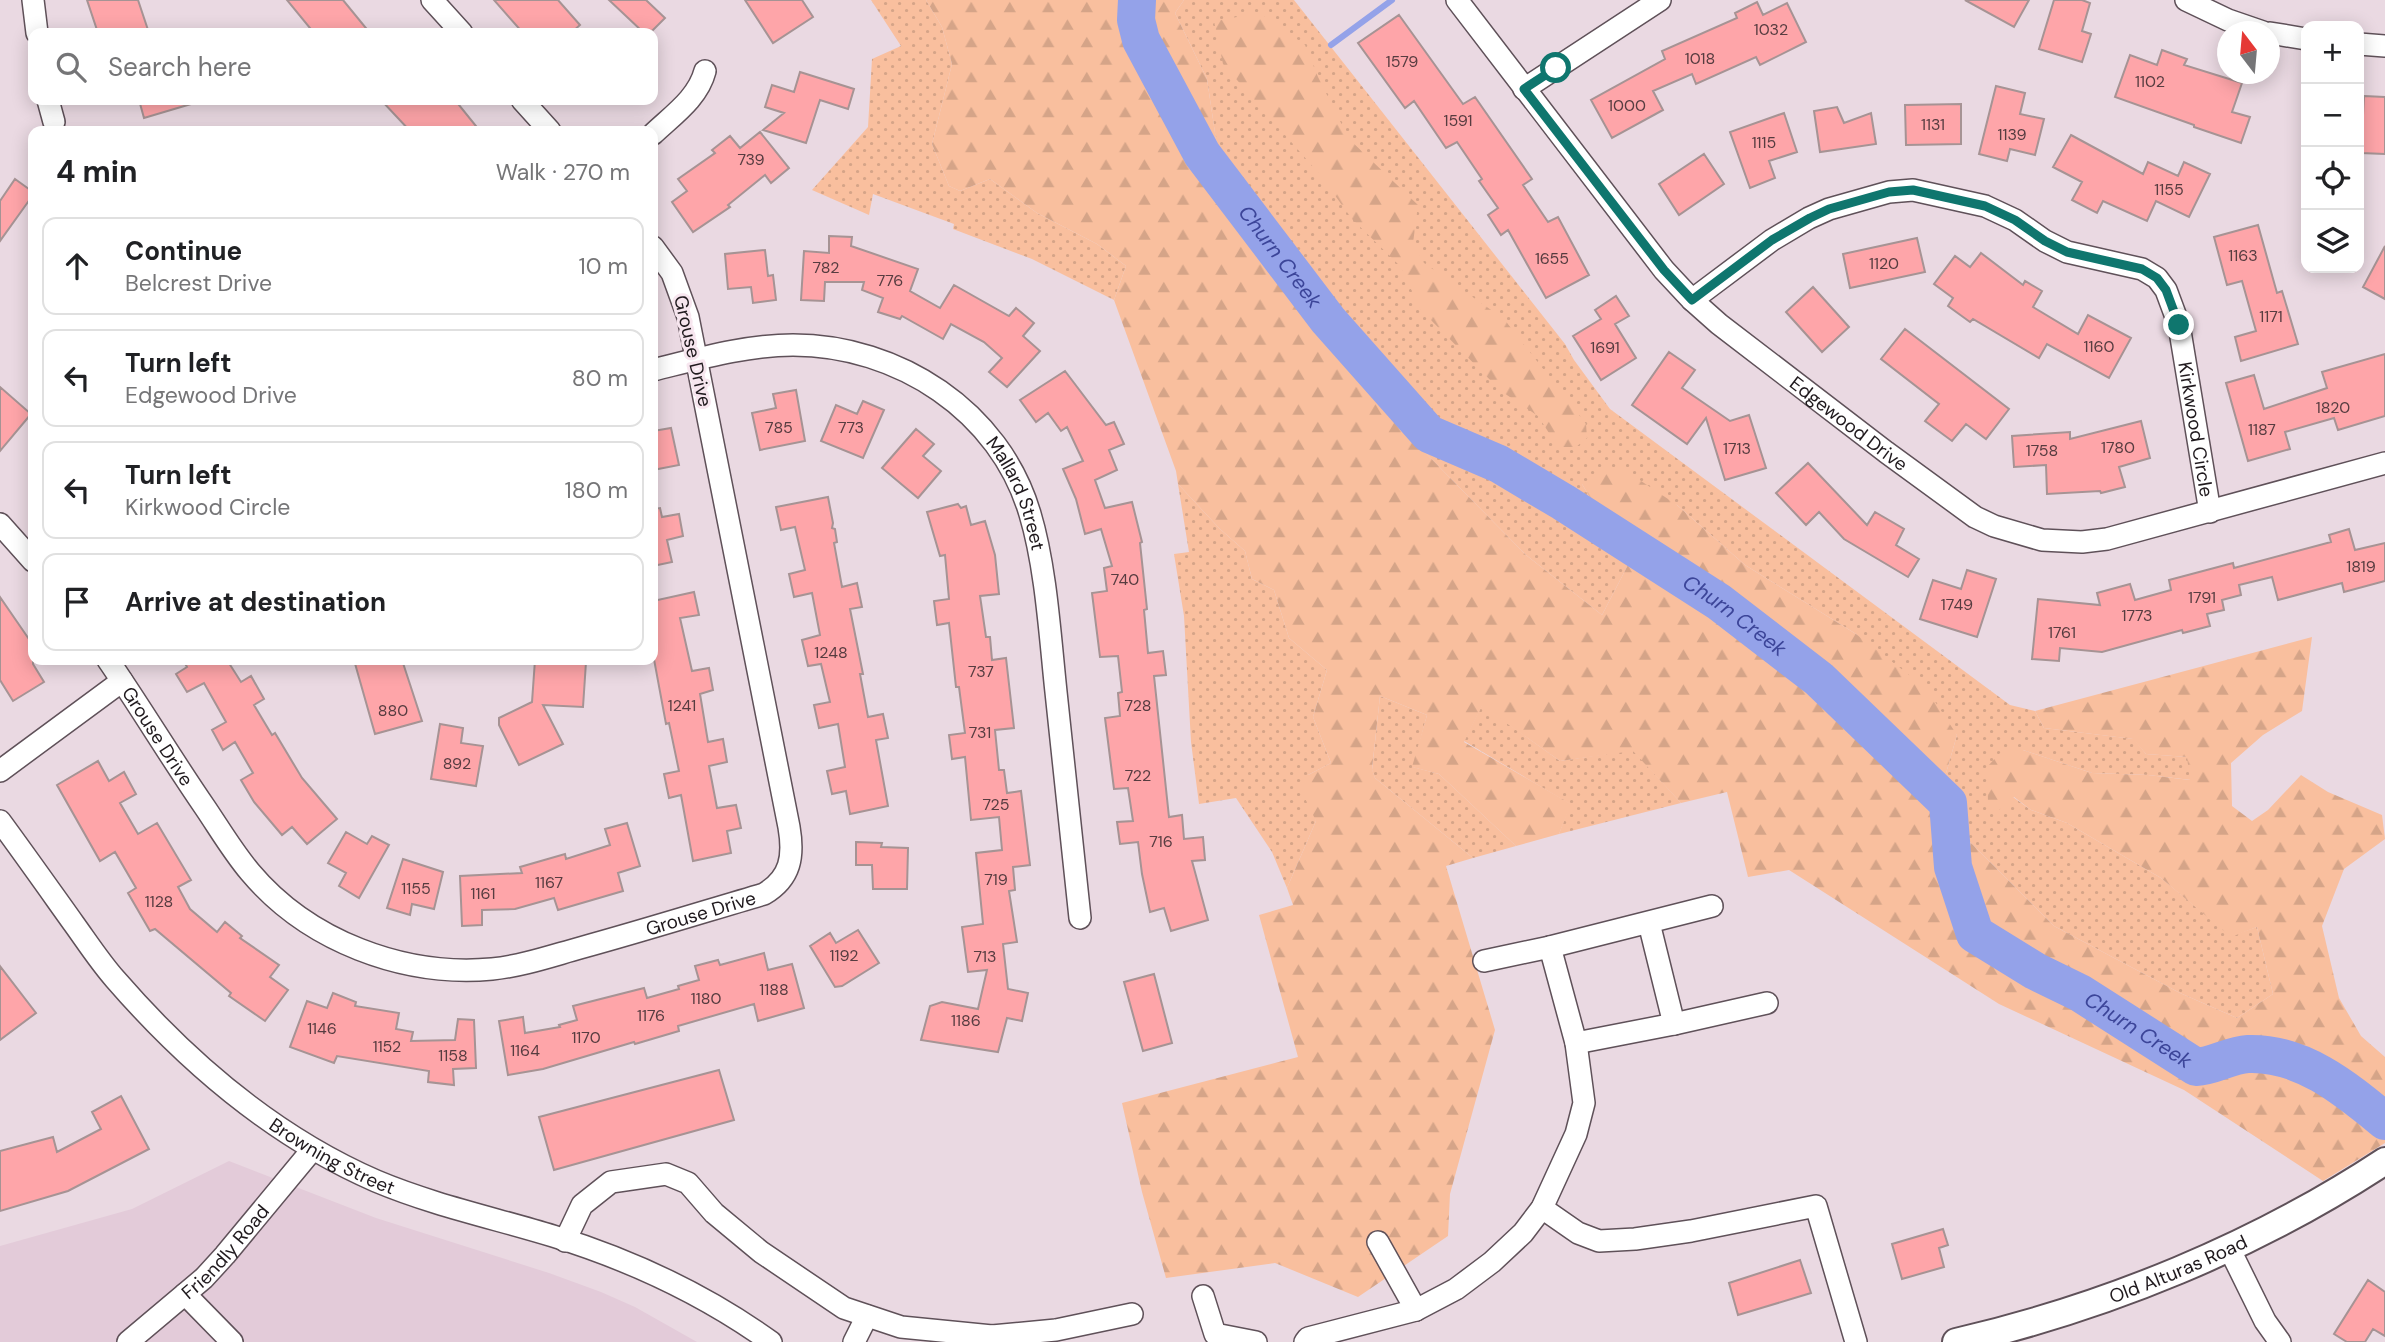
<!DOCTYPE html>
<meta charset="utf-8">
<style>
:root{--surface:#fff;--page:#f2f2f2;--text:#202124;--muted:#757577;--line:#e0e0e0}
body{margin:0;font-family:"DM Sans",sans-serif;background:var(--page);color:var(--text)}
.controls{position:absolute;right:21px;top:21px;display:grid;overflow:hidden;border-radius:14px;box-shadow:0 4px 18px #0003}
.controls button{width:63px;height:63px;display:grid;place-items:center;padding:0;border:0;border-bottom:2px solid var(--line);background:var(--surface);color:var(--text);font:35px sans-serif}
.compass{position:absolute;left:2217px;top:21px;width:63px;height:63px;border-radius:50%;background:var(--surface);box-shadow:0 4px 18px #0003;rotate:344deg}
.stop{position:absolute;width:21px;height:21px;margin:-16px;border:5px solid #0f766e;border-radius:50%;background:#fff}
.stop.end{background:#0f766e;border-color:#fff;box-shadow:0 2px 7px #0008}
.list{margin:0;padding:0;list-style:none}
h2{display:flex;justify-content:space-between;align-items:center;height:91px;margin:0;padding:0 28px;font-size:30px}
h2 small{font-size:23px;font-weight:400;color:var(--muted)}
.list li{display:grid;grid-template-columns:46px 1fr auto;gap:21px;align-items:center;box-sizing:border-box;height:98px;margin:0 14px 14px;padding:0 14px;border:2px solid var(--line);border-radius:14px}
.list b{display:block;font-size:26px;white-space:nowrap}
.list p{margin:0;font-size:23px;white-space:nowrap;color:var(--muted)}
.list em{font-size:23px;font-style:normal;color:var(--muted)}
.icon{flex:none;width:38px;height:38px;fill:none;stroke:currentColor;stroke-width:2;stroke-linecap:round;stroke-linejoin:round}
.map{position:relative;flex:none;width:2385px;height:1342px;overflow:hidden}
.search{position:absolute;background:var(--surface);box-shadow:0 4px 18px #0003;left:28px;top:28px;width:630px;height:77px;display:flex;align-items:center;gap:18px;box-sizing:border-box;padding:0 24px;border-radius:14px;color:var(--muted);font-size:26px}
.panel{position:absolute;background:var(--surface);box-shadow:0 4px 18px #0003;left:28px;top:126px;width:630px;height:539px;border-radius:14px}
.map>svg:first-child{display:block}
.built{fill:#e3cbd9}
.green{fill:url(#green-dots)}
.forest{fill:url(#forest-firs)}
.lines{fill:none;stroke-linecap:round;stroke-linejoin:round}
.stream{stroke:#94a2e9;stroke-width:6}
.river{stroke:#94a2e9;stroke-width:38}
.building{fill:#fea5a9;stroke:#a69394;stroke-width:2}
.minor-casing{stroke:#5f5159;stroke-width:24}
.major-casing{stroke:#5f5159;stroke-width:30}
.minor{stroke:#fff;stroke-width:21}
.major{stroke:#fff;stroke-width:26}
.route{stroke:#0f766e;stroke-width:9}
.labels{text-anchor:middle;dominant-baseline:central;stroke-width:6;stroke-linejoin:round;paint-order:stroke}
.number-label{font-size:16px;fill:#573c40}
.street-label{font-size:19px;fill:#1f191d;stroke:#f7e6ef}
.water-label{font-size:21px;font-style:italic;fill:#3c4599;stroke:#f7e6ef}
</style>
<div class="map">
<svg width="2385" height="1342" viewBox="0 0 2385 1342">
<defs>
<pattern id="green-dots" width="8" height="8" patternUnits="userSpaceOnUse" patternTransform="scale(1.75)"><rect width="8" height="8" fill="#f9bf9e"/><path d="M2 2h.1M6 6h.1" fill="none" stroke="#d5a488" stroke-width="1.8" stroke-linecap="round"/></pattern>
<pattern id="forest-firs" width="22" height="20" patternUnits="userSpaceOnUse" patternTransform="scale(1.75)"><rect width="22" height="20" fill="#f9bf9e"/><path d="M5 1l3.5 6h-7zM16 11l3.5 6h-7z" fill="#d5a488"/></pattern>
</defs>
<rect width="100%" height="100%" fill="#ead9e2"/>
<path class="built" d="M229,1161l147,57 173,55 52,19 34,15 62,35h-697v-96l132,-37z"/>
<path class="green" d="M871,0h55l16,27 10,37 -20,80 17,42 11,5 30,-12 47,34 60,31 29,22 -12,34 -82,-41 -79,-30 1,-5 -81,-30 -4,21 -57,-25 56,-63 4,-68 29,-13z
M1184,0h110l271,344 9,16 36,49 400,296 25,6 9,17 90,11 12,15 42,3 3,23 -43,-5 -56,-2 -69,-23 -10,47 18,13 36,13 94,55 70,58 26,-9 16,67 -36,24 -57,-25 -126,-67 -118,-118 21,-73 -101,-101 -111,-69 -68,-60 -95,-21 47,79 -27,52 -76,-60 -124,-126 -177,-229 -18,-121 -32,-66z
M1178,484l42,45 25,22 7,28 22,11 15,48 38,32 -14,47 18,46 -23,12 8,46 -29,67 -15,-36 -36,-54 -37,6 -8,-62 -7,-126 -10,-62 15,-2z
M1380,696l47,19 -14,52 26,7 77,72 -43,12 -98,-80 -3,-8z
M1482,705l78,56 73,-11 48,53 -122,31 11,-30 -106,-63z"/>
<path class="forest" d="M926,0h258l-9,13 32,66 18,121 177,229 124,126 76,60 27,-52 -47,-79 20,-13 21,-2 54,36 68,60 111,69 70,54 31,47 -21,73 118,118 126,67 57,25 36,-24 -16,-67 -26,10 -70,-59 -94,-55 -36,-13 -17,-13 -17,15 -9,-10 -1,-35 15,-16 21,-1 69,23 56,2 42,5 -3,-23 -41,-3 -13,-15 -89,-11 -9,-17 277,-74 -10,74 -39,24 -32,28 1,43 20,15 16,-11 33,-35 27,17 54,23 3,24 -41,30 -22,57 17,72 22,38 24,21v86l-62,38 -139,-91 -185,-86 -210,-134 -41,7 -21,-85 -46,11 -48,-52 -73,10 -78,-55 -18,36 107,62 -12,30 -43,12 -77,-72 -27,-7 15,-52 -47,-19 -8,73 3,9 98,80 -27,8 49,164 -45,164 -2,42 -90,61 -83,-34 -109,15 -24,-86 -20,-89 176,-46 -39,-142 34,-10 -6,-17 29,-67 -15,-31 7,-15 23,-12 -18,-46 14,-47 -38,-32 -15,-48 -22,-11 -7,-28 -25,-22 -42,-45 -2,-13 -62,-171 12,-34 -29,-22 -60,-31 -47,-34 -30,12 -11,-5 -17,-42 20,-80 -10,-37z
M1260,13l45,32 13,32 31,62 69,66 -5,38 11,20 80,56 82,105 1,14 -11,9h-18l-20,-31 -37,-25 -80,-81 -21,-44 -48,-47 -31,-43 -98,-112 -9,-43z"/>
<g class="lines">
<path class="stream" d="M1331,45l61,-45"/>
<path class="river" id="s1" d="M1137,0l-1,20 5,20 61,114 126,166 101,114 70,30 64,38 156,100 100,77 129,124 5,64 22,67 60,37 45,22 116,74c18,-1 34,-12 52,-13 54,-2 98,35 137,67"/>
</g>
<path class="building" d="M87,0h51l11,33h-51z
M287,0h56l27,33h-56z
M494,0h64l22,25 -9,8h-48z
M609,0h37l19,18 -15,15h-6z
M745,0h57l11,17 -40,26z
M1965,0h64l-15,27z
M2054,0h28l8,3 -8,28 9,3 -9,28 -43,-13z
M1757,2l6,13 24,-12 19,39 -46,23 -4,-8 -60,27 -4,-10 -39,17 10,19 -51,28 -21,-38 74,-41 -3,-8 75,-33 -2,-5z
M1399,15l64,89 12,-7 57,82 -9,6 25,37 10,-5 31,58 -43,23 -38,-68 -7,5 -13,-20 10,-7 -19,-27 3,-2 -25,-37 -11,6 -32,-47 -9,7 -47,-65z
M2162,50l25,9 -3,6 58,18 -10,29 18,5 -9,26 -47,-16v-2l-79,-28 15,-42 27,10z
M800,72l54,17 -6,20 -28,-9 -14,43 -43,-13 21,-17 -19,-6 7,-22 22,7z
M1996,86l29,7 -5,21 24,5 -9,36 -25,-6 -3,12 -28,-7z
M2364,96l21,1v57l-24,-1z
M139,100h51l1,4 -47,14z
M381,100h74l25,31h-70z
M1961,104v40l-55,1 -1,-40z
M1837,107l7,16 27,-10 5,31 -56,8 -6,-41z
M1784,113l13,39 -28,9 6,17 -25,10 -20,-56z
M760,132l29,36 -18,15 -6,-8 -37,30 2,2 -37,25 -21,-30 15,-11 -9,-12 37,-26 -3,-3 18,-14 10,12z
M2071,135l72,39 5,-12 30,14 6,-14 26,12 -21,43 -33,-16 -9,20 -44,-20 -6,12 -25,-13 10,-18 -29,-15z
M1704,154l20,30 -45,31 -20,-31z
M15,179l18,13v3l-33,46v-40z
M2258,225l19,68 5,-2 16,53 -57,17 -6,-24 21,-6 -14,-50 -15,4 -13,-48z
M829,236l23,1 -1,9 67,23 -8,22 30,17 14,-23 55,31 7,-8 18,15 -11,13 17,15 -33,36 -18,-15 13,-14 -18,-16 -33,-18 -8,15 -41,-23 -2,3 -22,-7 5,-14 -21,-8 2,-8h-39l-1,19 -23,-1 3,-49 25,2z
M1917,238l8,34 -75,16 -7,-34z
M2385,246v53l-22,-12z
M765,250l3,26 5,-1 3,25 -23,3 -2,-16 -23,2 -3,-35z
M1981,253l42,32 2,-4 17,10 -9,16 45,27 10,-19 43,23 -22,40 -62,-34 -8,14 -66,-39 -3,3 -22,-16 5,-8 -19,-14 21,-28 15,11z
M1813,287l36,40 -27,25 -36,-40z
M1616,296l13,20 -14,8 21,34 -35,22 -28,-44 28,-17 -6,-9z
M1905,329l104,80 -23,30 -20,-15 -14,17 -27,-20 14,-17 -58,-45z
M1669,352l26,18 -13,18 48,33 19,-6 17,53 -41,12 -19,-62 -19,26 -55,-39z
M2385,354v62l-47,14 -4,-12 -49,14 5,17 -42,12 -22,-78 28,-8 10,34 63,-21 -5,-16z
M1065,371l41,54 8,-3 10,22 -15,6 8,20 -22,10 10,28 27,-6 10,40 -2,1 7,66 -3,1 4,43 15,-2 3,24 -12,1 15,141 13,-2 2,24 19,-2 2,23 -13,1 16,59 -37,11 -7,-23 -14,4 -8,-38 -4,-32 -18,2 -3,-22 16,-1 -5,-33 -14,1 -9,-71 15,-2 -2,-23 4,-1 -4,-36 -18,1 -8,-64 15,-2 -3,-23 8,-2 -11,-37 -16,5 -9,-35 -13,-30 20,-8 -16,-34 -6,4 -13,-18 -12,9 -16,-22z
M0,387l31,27 -31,37z
M796,390l9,51 -45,9 -8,-37 24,-5 -3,-14z
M863,401l21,9 -21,48 -42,-17 15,-36 21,9z
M2141,421l9,37 -31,9 6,20 -24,6 -1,-2 -53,3 -1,-29 -32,2 -2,-31 58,-4v7z
M671,428l8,37 -26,5v-39z
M916,429l18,15 -11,12 18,15 -23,27 -36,-30z
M1808,463l59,62 8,-13 29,17 -8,16 23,14 -11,18 -64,-38 -25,-27 -13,13 -30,-32z
M828,497l5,26 -1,5 3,1 2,13 -3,1 8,44 15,-4 5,24 -12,2 13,65h-3l8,43 15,-3 5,24 -12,2 12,66 -38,8 -4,-23 -14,3 -5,-23 18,-4 -7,-43 -19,4 -5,-23 16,-3 -9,-38 -13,2 -6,-26 18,-5 -8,-42 -18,4 -5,-23 16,-4 -10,-43 -14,3 -5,-23z
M958,504l3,4 5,-2 5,19 14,-4 10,34 4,39 -19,2 6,41h4l2,23 14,-2 8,70 -19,2 4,40h5l3,23 14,-2 9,74 -17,2 2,23 -6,1 8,51 -14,2 5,45 20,4 -6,28 -15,-3 -9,34 -77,-12 9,-34 12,-4 36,7 9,-39 -19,2 -6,-45 21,-3 -7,-71 26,-3 -3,-33 -28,3 -6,-63 -13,2 -3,-24 16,-2 -6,-46h-3l-7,-64 -12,2 -3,-24 15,-2 -4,-44 -5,1 -13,-44z
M660,508l2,9 17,-3 4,22 -16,4 5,22 -19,4v-57z
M2349,529l6,21 30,-7v38l-41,11 -2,-9 -64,17 -6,-23 -33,8 2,10 -19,5 2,10 -17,4 3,12 -27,7 -1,-3 -80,22 -42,-4 -1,13 -27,-2 6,-60 62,6 -3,-12 33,-9 5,16 36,-10 -2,-10 64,-17 1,5 97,-26 -2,-7z
M1967,570l29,9 -19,58 -57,-18 13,-39 28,9z
M694,592l5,23 -19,3 12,53 17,-3 4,22 -13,4 8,48 15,-3 4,23 -18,4 8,42 19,-3 5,23 -14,3 4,22 -38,8 -12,-66 -12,3 -5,-24 15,-3 -10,-48 -3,1 -13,-70v-53z
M0,597l33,48v19l11,18 -31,19 -13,-21z
M183,660h44l14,22 10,-6 13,23 -10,6 18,30 3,-2 27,45 35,41 -30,25 -15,-17 -10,8 -28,-33 -13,-22 12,-7 -18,-31 -12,8 -11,-20 14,-8 -22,-39 -17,9 -11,-18 11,-7z
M354,660h48l20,61 -47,13z
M535,660l51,2 -3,45 -40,-2 20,39 -44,21 -20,-40v-7l33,-16z
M440,724l23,4 -2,15 22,3 -7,40 -45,-7z
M98,761l11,20 15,-9 12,22 -16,9 18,31 19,-11 34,57 -13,7 12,22 27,23 8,-10 17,14 -2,2 39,27 -9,12 18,13 -23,31 -36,-25 2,-3 -76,-64 -5,2 -22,-38 8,-5 -21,-36 -15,9 -43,-76z
M627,823l13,43 -22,7 5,18 -65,19 -4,-12 -39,11 -33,1v15l-20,1 -2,-50 62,-3 -2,-6 45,-13 1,5 44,-14 -5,-16z
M346,832l21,12 5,-8 17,9 -30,53 -20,-12 7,-13 -18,-10z
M856,842l26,1 -1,4 27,1 -1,41h-34l-1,-24h-16z
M403,859l40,13 -9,37 -22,-5 -2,11 -23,-7z
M858,930l21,33 -37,23 -7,1 -25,-41 20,-13 6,10z
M764,953l4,17 24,-6 12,44 -46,13 -4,-17 -76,22 1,5 -44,13 -1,-2 -91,27 -35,6 -9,-54 24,-4 2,16 35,-6 -1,-2 18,-5 -4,-14 71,-18 3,10 32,-9 -1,-3 21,-6 -4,-14 23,-6 2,5z
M0,966l36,47 -36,27z
M1154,974l18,69 -29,8 -19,-69z
M333,993l23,9 -1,4 44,7 -3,16 17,3 -2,9 44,-1 3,-21 16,1 2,48 -23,1 1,16 -26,-3 1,-11 -92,-15 -3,7 -44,-16 17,-46 20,7z
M719,1070l15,50 -180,50 -15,-53z
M121,1096l28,53 -81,42 -68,20v-60l53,-14 4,15 44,-23 -9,-17z
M1943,1229l5,16 -9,3 5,19 -42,12 -10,-35z
M1800,1260l11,33 -73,22 -9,-32z
M2368,1280l17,12v44l-12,-7 -8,13h-18l-13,-8z"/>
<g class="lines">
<defs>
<g id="minor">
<path d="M33,0l4,33"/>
<path d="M432,0l30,33"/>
<path id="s2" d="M1457,0l207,270 28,30 27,24 167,128 89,65 19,9 48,14 40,2 25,-3 278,-76"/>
<path d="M2186,0l42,20 35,12"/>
<path d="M2270,33l36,6"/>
<path d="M2359,44l26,2"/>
<path d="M1524,89l136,-89"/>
<path d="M48,100l6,22"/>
<path d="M522,100l28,31"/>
<path d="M653,134c20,-19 45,-36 52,-63"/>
<path id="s3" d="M1692,300l80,-60 37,-22 20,-9 60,-17 24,-2 72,16 30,14 30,21 22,11 75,17 15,9 9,12 13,35 31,187"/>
<path id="s4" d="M653,370c45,-11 93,-25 140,-25 105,0 207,66 237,169 16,53 20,122 26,178 8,75 16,151 24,226"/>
<path d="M0,524l33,37"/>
<path id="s5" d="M108,660c33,48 63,98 96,146 15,22 29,46 46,66 58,69 153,105 242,97 30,-3 59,-13 88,-21 62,-17 123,-36 184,-54 27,-16 30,-38 25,-67l-101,-510 -16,-44 -19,-26"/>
<path d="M0,771l122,-90"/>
<path id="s6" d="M0,821c25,34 49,68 74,103 13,18 26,38 41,55 72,83 160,158 261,202 57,24 118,37 177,55 78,24 151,58 218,106"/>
<path d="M1649,923l25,101 93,-21"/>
<path d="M1550,947l162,-41"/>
<path d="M1576,1043l98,-19"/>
<path d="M1542,1208l36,25 21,8 36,-2 56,-8 125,-25 40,136"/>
<path d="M565,1241l17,-36 29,-23 55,-8 22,9 26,30 47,39 83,56 57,19 91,9 4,6"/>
<path d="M1378,1242l38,68"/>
<path d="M2229,1248l36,73 15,21"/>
<path d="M185,1294l47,48"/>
<path d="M1203,1296l12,38 41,8"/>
<path d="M992,1336l64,-6 76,-16"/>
<path id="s7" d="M128,1342l76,-64 21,-23 87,-105"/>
<path d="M854,1342l13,-26"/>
<path d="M1305,1342l3,-4 108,-28 40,-21 36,-27 31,-29 19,-25 34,-74 8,-31 -8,-60 -26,-96 -66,14"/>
</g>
<g id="major">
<path id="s8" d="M1956,1342c151,-35 300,-96 429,-181"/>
</g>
</defs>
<use href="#minor" class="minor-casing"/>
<use href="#major" class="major-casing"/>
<use href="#minor" class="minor"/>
<use href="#major" class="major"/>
</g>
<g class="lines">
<path class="route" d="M1556,68l-32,21 140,181 28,30 80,-60 38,-22 19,-9 60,-17 24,-2 72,16 30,14 30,21 22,11 75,17 15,9 9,12 13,35"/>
</g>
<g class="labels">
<g class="number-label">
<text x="1771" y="29">1032</text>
<text x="1700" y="58">1018</text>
<text x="1402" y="61">1579</text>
<text x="2150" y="81">1102</text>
<text x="1627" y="105">1000</text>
<text x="1458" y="120">1591</text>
<text x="1933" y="124">1131</text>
<text x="2012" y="134">1139</text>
<text x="1764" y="142">1115</text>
<text x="751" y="159">739</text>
<text x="2169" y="189">1155</text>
<text x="2243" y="255">1163</text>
<text x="1552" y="258">1655</text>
<text x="1884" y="263">1120</text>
<text x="826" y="267">782</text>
<text x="890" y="280">776</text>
<text x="2271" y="316">1171</text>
<text x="2099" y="346">1160</text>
<text x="1605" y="347">1691</text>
<text x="2333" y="407">1820</text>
<text x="779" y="427">785</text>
<text x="851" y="427">773</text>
<text x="2262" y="429">1187</text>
<text x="2118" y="447">1780</text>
<text x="1737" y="448">1713</text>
<text x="2042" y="450">1758</text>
<text x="2361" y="566">1819</text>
<text x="1125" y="579">740</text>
<text x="2202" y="597">1791</text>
<text x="1957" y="604">1749</text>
<text x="2137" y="615">1773</text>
<text x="2062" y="632">1761</text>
<text x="831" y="652">1248</text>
<text x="981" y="671">737</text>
<text x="682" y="705">1241</text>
<text x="1138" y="705">728</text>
<text x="393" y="710">880</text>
<text x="980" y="732">731</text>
<text x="457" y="763">892</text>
<text x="1138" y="775">722</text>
<text x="996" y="804">725</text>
<text x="1161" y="841">716</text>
<text x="996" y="879">719</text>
<text x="549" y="882">1167</text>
<text x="416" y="888">1155</text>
<text x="483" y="893">1161</text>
<text x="159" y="901">1128</text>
<text x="844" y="955">1192</text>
<text x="985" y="956">713</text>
<text x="774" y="989">1188</text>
<text x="706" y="998">1180</text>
<text x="651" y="1015">1176</text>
<text x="966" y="1020">1186</text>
<text x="322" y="1028">1146</text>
<text x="586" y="1037">1170</text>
<text x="387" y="1046">1152</text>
<text x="525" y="1050">1164</text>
<text x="453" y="1055">1158</text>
</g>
<g class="street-label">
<text transform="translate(693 351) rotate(77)">Grouse Drive</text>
<text stroke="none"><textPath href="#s2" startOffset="581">Edgewood Drive</textPath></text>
<text stroke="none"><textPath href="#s3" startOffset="672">Kirkwood Circle</textPath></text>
<text stroke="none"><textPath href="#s4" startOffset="430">Mallard Street</textPath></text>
<text stroke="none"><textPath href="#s5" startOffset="91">Grouse Drive</textPath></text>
<text stroke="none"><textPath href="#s5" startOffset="742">Grouse Drive</textPath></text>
<text stroke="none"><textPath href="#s6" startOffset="478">Browning Street</textPath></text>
<text stroke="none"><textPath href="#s7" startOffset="133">Friendly Road</textPath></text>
<text stroke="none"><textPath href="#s8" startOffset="234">Old Alturas Road</textPath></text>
</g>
<g class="water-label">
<text stroke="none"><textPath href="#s1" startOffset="299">Churn Creek</textPath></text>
<text stroke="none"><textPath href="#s1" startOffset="887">Churn Creek</textPath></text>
<text stroke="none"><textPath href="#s1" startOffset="1496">Churn Creek</textPath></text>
</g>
</g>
</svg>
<div class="controls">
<button>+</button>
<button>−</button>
<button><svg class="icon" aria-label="locate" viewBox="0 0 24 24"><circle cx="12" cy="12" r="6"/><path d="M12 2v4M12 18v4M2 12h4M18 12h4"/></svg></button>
<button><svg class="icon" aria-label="layers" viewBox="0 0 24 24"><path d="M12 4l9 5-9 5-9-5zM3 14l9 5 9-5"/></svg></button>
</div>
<svg class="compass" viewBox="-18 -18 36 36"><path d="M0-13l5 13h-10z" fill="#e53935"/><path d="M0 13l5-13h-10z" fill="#757577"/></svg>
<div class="stop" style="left:1556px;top:68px"></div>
<div class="stop end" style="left:2179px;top:325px"></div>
<div class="search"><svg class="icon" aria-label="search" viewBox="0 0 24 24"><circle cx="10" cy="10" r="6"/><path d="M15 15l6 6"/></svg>Search here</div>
<section class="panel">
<h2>4 min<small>Walk · 270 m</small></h2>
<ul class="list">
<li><svg class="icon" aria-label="ahead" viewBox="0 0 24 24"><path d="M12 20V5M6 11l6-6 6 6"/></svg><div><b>Continue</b><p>Belcrest Drive</p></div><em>10 m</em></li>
<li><svg class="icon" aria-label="left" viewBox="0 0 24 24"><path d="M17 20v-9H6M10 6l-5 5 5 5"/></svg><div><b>Turn left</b><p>Edgewood Drive</p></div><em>80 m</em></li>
<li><svg class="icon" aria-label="left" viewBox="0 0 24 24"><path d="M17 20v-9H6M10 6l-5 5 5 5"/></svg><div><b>Turn left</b><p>Kirkwood Circle</p></div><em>180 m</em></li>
<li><svg class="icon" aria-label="arrive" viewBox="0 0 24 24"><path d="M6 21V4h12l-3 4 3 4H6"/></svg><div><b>Arrive at destination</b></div></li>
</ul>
</section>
</div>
